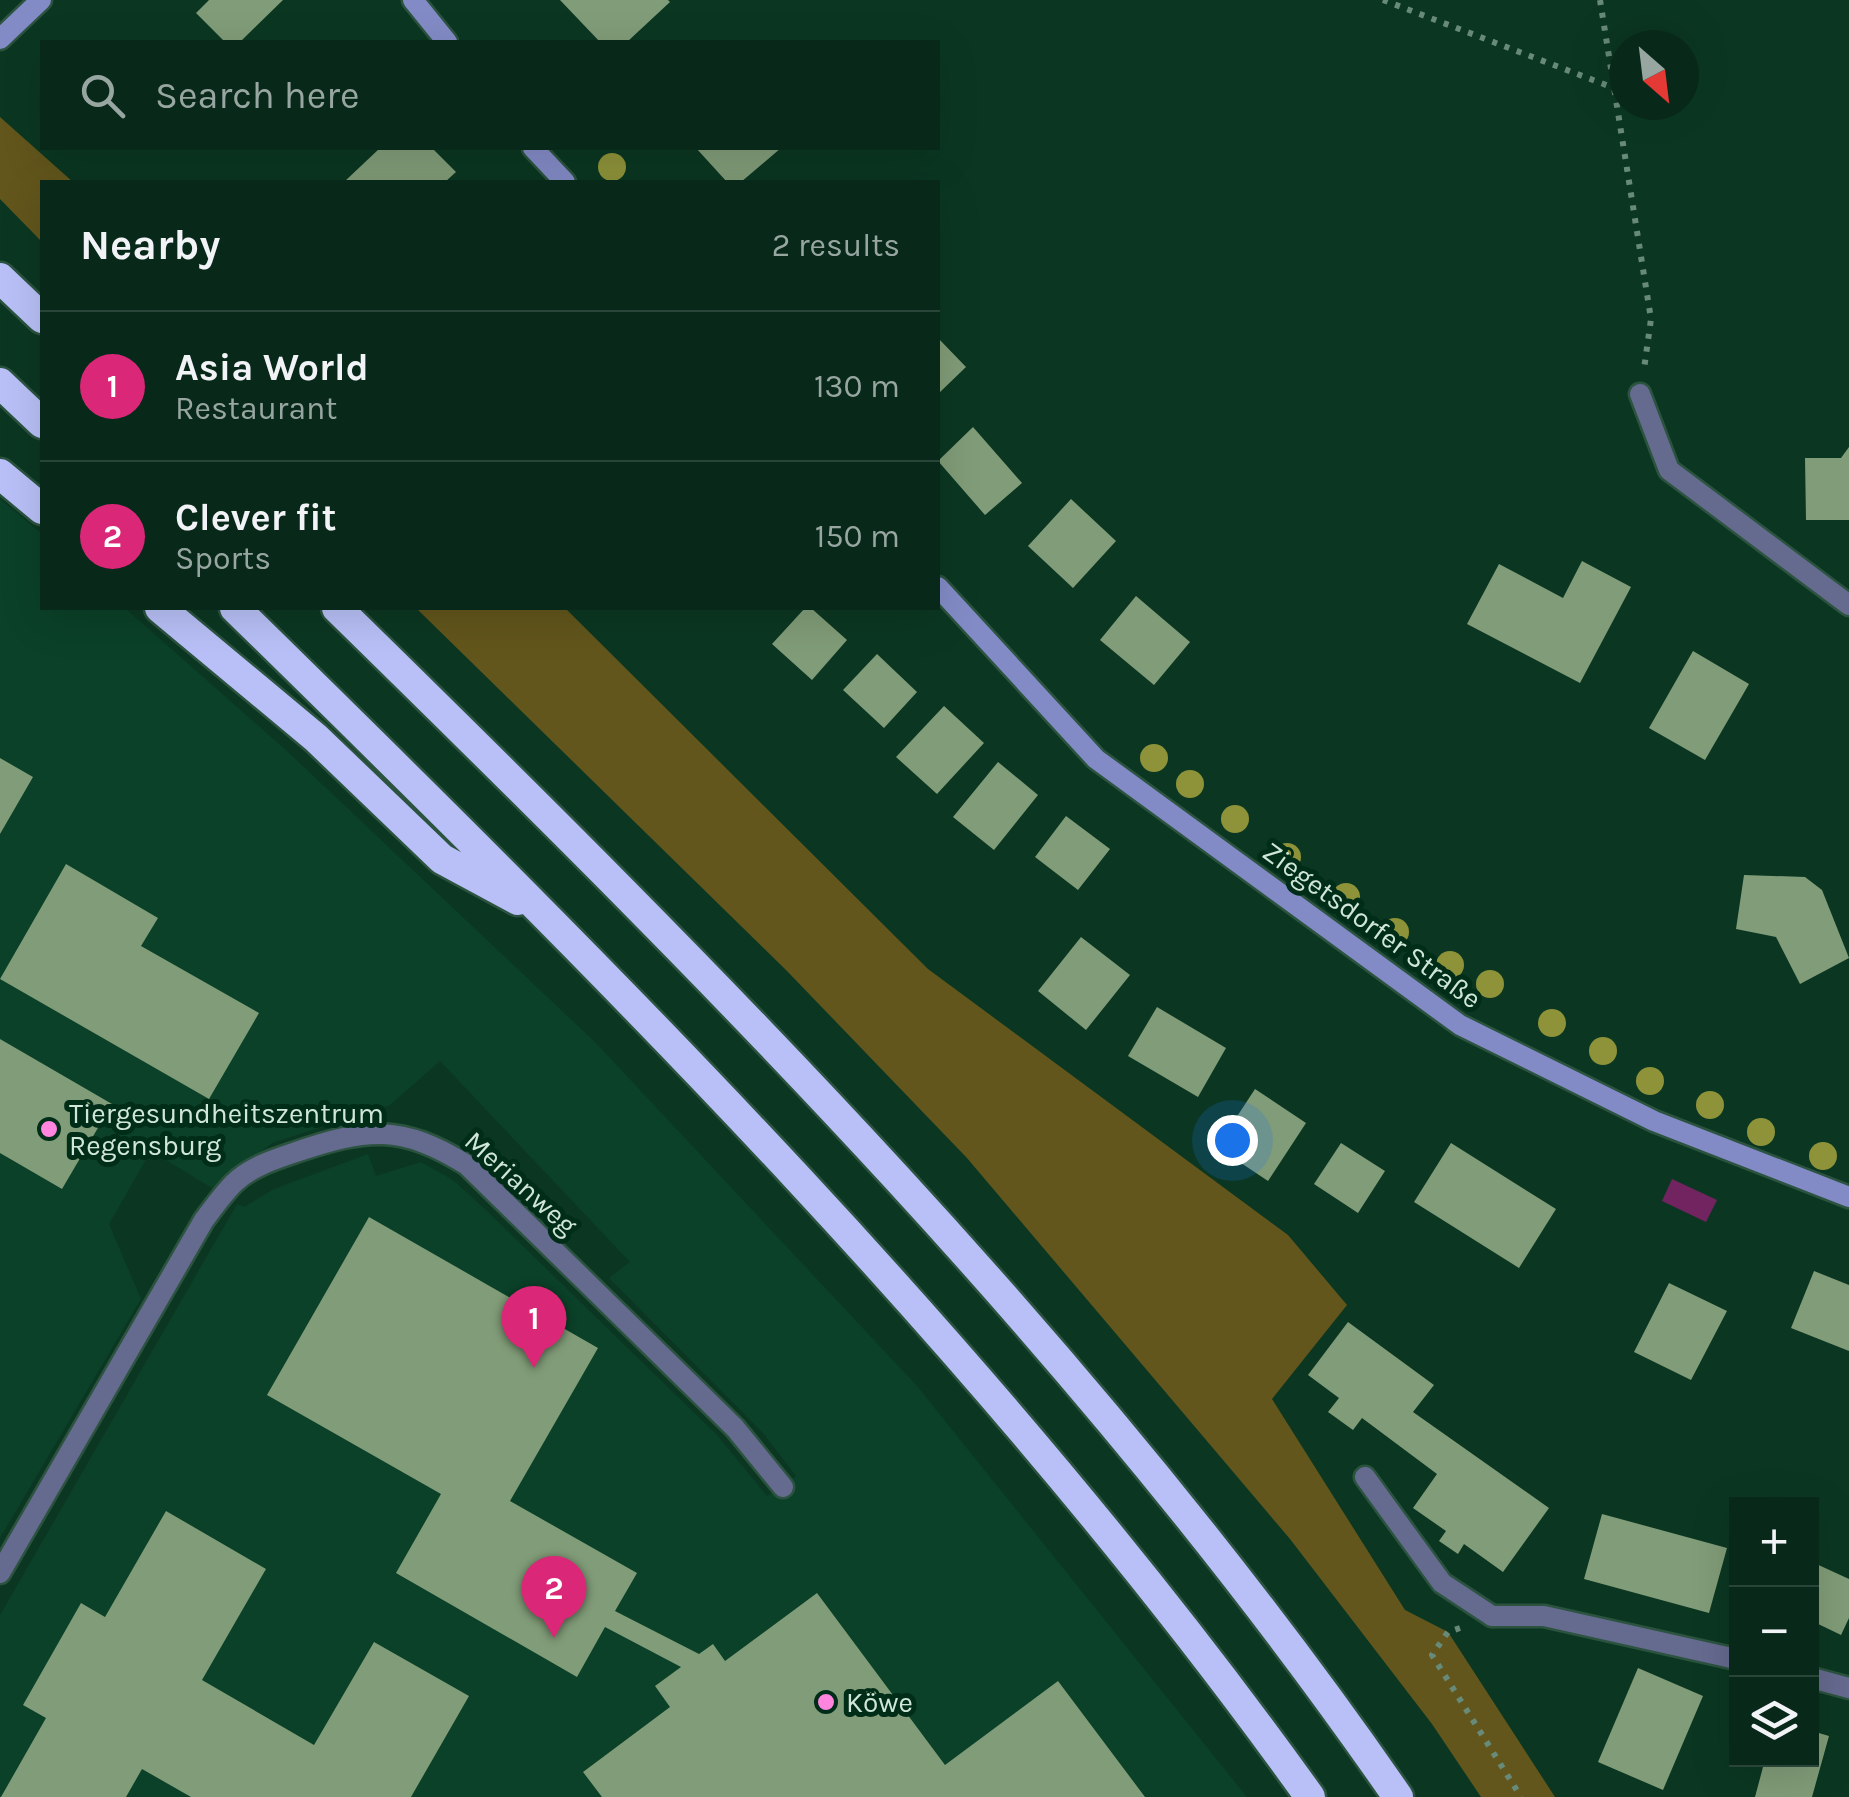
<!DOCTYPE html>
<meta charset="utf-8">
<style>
:root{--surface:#08291a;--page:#163527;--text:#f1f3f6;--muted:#98a6a2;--line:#294539;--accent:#db2777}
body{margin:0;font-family:Karla,sans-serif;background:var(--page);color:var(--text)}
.controls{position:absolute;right:30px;bottom:30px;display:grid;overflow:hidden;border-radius:0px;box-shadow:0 10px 40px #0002}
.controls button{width:90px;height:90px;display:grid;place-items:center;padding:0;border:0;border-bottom:2px solid var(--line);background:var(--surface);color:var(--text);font:50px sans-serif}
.compass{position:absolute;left:1609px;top:30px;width:90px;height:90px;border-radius:50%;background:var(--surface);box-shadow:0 10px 40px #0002;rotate:152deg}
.you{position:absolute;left:1232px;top:1140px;width:35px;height:35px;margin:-25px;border:8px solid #fff;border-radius:50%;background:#1a73e8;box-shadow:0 0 0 15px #1a73e833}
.badge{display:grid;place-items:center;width:65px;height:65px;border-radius:50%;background:var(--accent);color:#fff;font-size:32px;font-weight:700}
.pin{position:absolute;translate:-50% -82px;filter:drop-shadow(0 2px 5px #0008)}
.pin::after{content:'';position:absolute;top:52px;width:35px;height:30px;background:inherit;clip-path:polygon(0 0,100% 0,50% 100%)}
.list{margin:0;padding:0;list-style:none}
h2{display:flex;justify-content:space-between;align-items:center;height:130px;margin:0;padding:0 40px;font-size:42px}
h2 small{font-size:32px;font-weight:400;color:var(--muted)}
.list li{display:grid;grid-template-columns:65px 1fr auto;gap:30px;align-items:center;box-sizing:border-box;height:150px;padding:0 40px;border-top:2px solid var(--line)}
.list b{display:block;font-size:38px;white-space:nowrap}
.list p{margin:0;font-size:32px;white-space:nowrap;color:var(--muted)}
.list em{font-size:32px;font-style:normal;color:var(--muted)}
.icon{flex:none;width:55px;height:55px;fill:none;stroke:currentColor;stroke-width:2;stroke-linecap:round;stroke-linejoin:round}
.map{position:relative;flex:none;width:1849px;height:1797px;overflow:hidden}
.search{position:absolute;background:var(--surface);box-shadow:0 10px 40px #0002;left:40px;top:40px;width:900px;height:110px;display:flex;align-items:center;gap:25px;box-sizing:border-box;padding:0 35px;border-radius:0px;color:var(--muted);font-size:38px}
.panel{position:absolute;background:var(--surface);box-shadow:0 10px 40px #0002;left:40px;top:180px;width:900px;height:430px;border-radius:0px}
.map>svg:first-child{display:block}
.built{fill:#0b4128}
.forest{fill:#62561c}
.water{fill:#71245f}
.building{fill:#819c78}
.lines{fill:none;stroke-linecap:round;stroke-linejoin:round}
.lane-casing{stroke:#2b533f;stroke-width:25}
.street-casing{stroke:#2b533f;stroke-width:25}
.secondary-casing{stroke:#2b533f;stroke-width:25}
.highway-casing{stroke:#2b533f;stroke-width:35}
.path{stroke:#688a78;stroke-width:6;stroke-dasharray:5 8;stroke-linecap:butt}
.lane{stroke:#656a8f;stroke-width:20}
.street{stroke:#656a8f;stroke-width:20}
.secondary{stroke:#838bc6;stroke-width:20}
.highway{stroke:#b8c0f7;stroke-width:30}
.tree{fill:#8e933a}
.poi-dot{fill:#ff85df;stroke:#002d18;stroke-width:4}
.labels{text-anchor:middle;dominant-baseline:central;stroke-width:10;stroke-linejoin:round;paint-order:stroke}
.street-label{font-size:28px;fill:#d0e6d8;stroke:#002d18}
.poi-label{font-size:28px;fill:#d0e6d8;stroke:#002d18;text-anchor:start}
</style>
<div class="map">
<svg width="1849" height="1797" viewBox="0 0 1849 1797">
<rect width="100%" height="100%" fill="#0b3722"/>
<path class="built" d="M0,499l42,35v74h83l162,143 309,292 321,343 330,411h-1247v-182l237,-411 7,3 30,-18 94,-35 8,22 45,-14 32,18 34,31 230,224 50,61 29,-20 -33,-43 -154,-155 21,-16 -190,-201 -50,44 -118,38 -60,45 -61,-37 -42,73 32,75 -141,239z"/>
<path class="forest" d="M0,117l73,65h-31v60l-42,-43z
M416,608h149l363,361 360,266 59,70 -75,94 133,211 43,22 107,165h-74l-49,-73 -142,-185 -323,-381 -180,-187z"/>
<path class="water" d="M1672,1179l45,21 -11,22 -44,-21z"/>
<path class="building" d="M209,0h74l-43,42h-15l-29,-29z
M560,0h108l2,2 -43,40h-27z
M380,148h52l24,24 -11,10h-101z
M696,148h85l-40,34h-14z
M938,338l28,29 -28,27z
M973,427l49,56 -37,32 -47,-54z
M1849,447v73h-43l-1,-62h36z
M1071,499l45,42 -43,47 -45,-42z
M1582,561l49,26 -51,96 -113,-59 32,-60 64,34z
M1136,596l54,46 -36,43 -54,-45z
M805,608h6l36,32 -35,40 -40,-36z
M1693,651l56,33 -44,76 -56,-32z
M877,654l40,38 -33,36 -41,-38z
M944,706l40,37 -47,51 -41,-37z
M0,758l33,19 -33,57z
M998,762l40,33 -44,55 -41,-33z
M1066,816l44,33 -32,41 -43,-33z
M66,864l92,54 -17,28 118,67 -50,86 -209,-120z
M1744,875l61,2 17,13 27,68 -49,26 -24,-47 -40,-8z
M1081,937l49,38 -44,55 -48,-39z
M1157,1007l69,41 -28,49 -70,-41z
M0,1039l112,65 -50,85 -62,-36z
M1255,1089l51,34 -38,58 -51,-34z
M1341,1143l44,28 -27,42 -44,-29z
M1451,1143l105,66 -37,59 -105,-66z
M369,1217l229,131 -88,153 127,72 -22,38 84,43 14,-10 12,17 92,-68 128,172 113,-84 87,116h-543l-19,-25 87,-65 -15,-21 26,-19 -76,-40 -28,50 -181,-104 45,-79 -174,-99z
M1814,1271l35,14v66l-58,-23z
M1669,1283l58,28 -36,69 -57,-28z
M1348,1322l86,63 -21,27 136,96 -46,64 -39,-28 -6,10 -19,-13 7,-10 -33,-23 24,-34 -75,-56 -9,12 -25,-18 11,-14 -31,-23z
M166,1511l100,58 -64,111 112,65 60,-103 95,54 -58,101h-220l-49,-28 -16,28h-125l45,-79 -23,-13 58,-102 24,14z
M1602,1514l125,34 -18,65 -125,-34z
M1812,1562l37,17v39l-8,17 -29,-14z
M1638,1668l65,28 -40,94 -65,-28z
M1812,1731l17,5 -17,61h-57l8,-30 -24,-7h73z"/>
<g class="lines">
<defs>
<path id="lane" d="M1365,1477l77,106 50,33
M0,1573l204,-353c9,-12 19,-26 30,-37 16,-16 41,-24 62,-31 71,-24 105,-28 171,13l268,263 48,59"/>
<path id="street" d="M1640,394l29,76 180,135
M1492,1616h52l192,43
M1812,1678l37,10"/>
<path id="secondary" d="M413,0l34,42
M0,39l41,-39
M533,148l32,34
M938,587l158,172 364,266 194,96 195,76"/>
<path id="highway" d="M0,278l42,40
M0,383l42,40
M0,474l42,35
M160,608l156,130 126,121 76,41
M235,608c382,374 763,753 1075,1189
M337,608c380,372 758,750 1061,1189"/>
</defs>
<use href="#lane" class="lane-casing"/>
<use href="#street" class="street-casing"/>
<use href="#secondary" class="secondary-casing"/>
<use href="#highway" class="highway-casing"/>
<path class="path" d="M1383,0l231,88
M1600,0l51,319 -7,50
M1460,1628l-12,4 -16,23 89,142"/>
<use href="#lane" class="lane"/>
<use href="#street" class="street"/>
<use href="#secondary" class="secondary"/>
<use href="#highway" class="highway"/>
</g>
<g class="tree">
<circle cx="612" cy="167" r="14"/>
<circle cx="1154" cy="758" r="14"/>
<circle cx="1190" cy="784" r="14"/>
<circle cx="1235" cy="819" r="14"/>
<circle cx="1287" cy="857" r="14"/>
<circle cx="1346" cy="897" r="14"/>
<circle cx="1395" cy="932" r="14"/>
<circle cx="1450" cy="965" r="14"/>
<circle cx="1490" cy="984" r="14"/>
<circle cx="1552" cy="1023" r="14"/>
<circle cx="1603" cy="1051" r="14"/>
<circle cx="1650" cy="1081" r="14"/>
<circle cx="1710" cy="1105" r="14"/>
<circle cx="1761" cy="1132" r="14"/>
<circle cx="1823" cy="1156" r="14"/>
</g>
<g class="poi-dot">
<circle cx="49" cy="1129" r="10"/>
<circle cx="826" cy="1702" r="10"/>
</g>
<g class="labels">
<g class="street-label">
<text transform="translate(1372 925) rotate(36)">Ziegetsdorfer Straße</text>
<text transform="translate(521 1183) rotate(42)">Merianweg</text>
</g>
<g class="poi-label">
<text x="69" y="1113">Tiergesundheitszentrum<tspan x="69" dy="32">Regensburg</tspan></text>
<text x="846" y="1702">Köwe</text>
</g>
</g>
</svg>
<div class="controls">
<button>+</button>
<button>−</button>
<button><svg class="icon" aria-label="layers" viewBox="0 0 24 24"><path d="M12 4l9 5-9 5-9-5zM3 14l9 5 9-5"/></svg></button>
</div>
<svg class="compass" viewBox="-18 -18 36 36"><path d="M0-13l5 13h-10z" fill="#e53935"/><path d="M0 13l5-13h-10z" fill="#98a6a2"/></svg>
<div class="you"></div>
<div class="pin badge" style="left:534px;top:1368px">1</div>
<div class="pin badge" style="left:554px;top:1638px">2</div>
<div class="search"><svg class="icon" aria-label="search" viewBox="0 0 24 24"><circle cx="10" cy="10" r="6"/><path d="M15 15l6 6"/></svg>Search here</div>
<section class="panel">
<h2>Nearby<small>2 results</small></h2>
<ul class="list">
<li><span class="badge">1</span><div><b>Asia World</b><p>Restaurant</p></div><em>130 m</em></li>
<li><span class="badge">2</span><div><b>Clever fit</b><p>Sports</p></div><em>150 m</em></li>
</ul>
</section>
</div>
